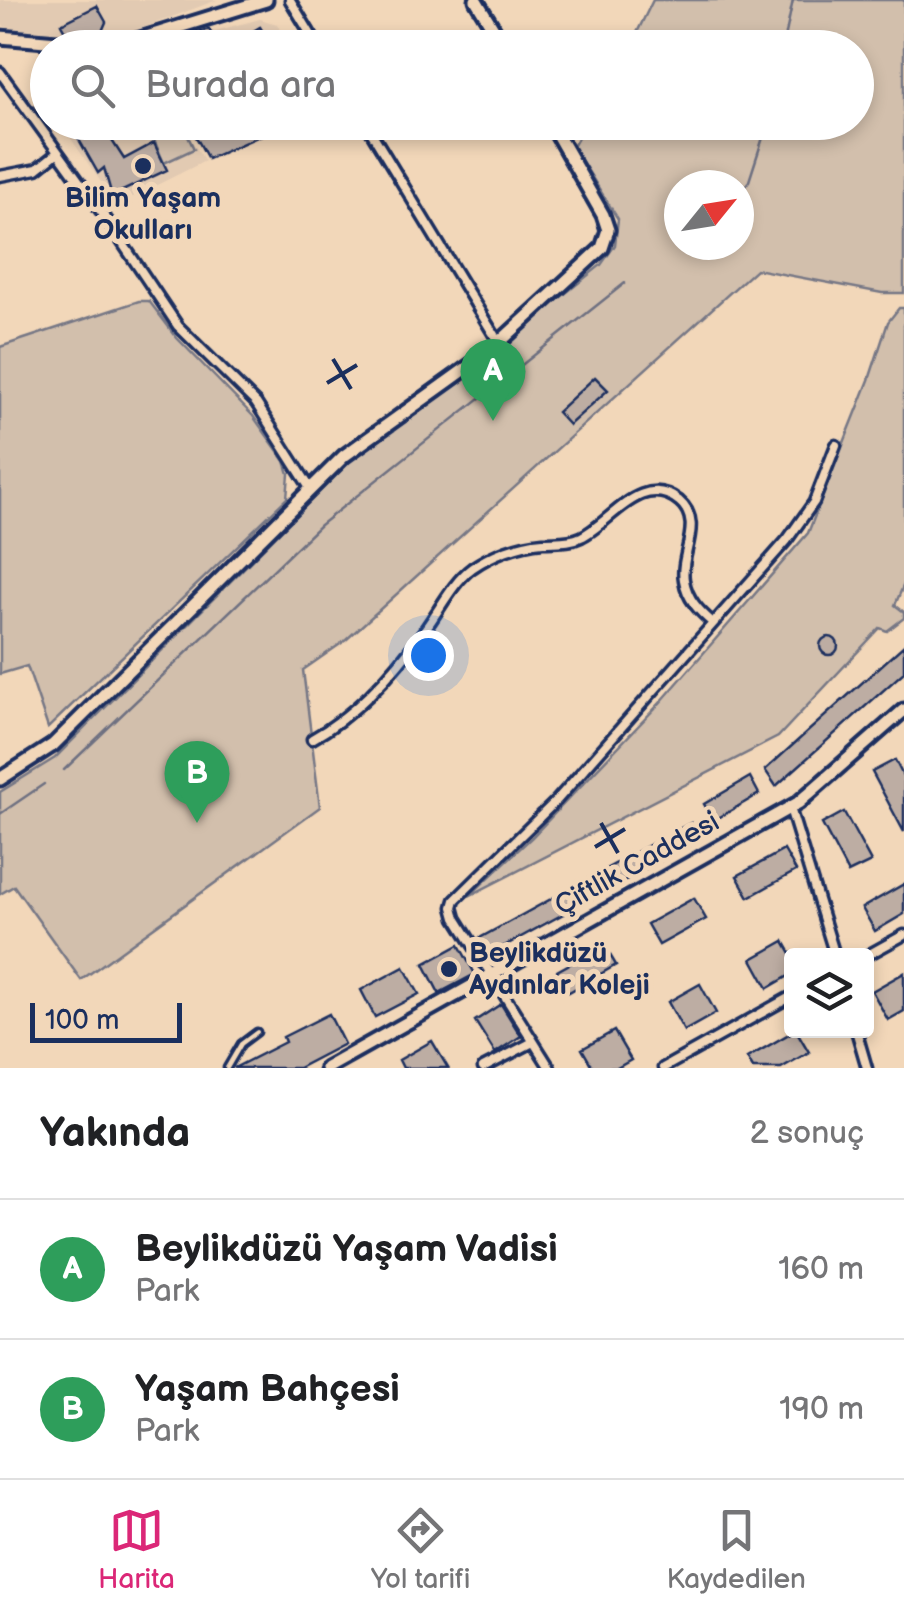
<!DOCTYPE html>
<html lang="tr">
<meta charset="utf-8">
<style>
:root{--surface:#fff;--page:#f2f2f2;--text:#202124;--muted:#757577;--line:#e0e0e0;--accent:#db2777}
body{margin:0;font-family:"Balsamiq Sans",sans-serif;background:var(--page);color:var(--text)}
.controls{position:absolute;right:30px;bottom:30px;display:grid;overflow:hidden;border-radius:10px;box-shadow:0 5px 15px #0003}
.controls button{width:90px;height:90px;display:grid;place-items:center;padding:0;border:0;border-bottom:2px solid var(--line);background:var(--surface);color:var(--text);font:50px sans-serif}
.compass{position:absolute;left:664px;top:170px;width:90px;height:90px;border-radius:50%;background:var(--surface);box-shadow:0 5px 15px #0003;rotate:60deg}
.scale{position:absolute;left:30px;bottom:25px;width:152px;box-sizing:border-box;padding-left:10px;border:5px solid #1b2f5e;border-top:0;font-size:28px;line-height:35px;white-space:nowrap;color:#1b2f5e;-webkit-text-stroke:8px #f2d7b9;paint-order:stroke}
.you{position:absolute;left:428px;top:655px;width:35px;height:35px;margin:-25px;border:8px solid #fff;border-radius:50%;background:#1a73e8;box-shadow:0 0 0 15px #1a73e833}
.badge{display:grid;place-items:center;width:65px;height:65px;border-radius:50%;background:var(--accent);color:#fff;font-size:32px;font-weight:700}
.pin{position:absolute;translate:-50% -82px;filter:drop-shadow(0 2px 5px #0008)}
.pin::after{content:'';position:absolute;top:52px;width:35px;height:30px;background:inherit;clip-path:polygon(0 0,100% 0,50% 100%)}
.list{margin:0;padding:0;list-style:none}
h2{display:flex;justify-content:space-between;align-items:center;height:130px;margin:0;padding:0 40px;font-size:42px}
h2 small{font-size:32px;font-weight:400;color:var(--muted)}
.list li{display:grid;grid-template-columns:65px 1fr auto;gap:30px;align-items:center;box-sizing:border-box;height:140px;padding:0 40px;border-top:2px solid var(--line)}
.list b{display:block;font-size:38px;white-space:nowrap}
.list p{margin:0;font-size:32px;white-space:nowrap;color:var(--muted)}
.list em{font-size:32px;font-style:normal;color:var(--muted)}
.icon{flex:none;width:55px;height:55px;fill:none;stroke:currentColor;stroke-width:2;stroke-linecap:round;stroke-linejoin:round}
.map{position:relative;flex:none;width:904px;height:1068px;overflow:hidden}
.search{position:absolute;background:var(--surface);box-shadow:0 5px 15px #0003;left:30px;right:30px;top:30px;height:110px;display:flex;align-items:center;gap:25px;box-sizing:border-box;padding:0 35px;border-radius:55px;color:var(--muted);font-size:38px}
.sheet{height:410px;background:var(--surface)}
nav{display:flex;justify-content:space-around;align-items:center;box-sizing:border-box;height:140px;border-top:2px solid var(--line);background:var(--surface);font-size:28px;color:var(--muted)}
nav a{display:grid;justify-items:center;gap:5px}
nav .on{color:var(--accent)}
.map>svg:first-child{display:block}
.built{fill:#e2cab2}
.green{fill:#d2bfac;stroke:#767785;stroke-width:2.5;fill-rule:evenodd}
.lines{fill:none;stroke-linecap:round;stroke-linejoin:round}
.stream{stroke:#6e7081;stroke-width:2.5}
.building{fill:#bdada3;stroke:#1b2f5e;stroke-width:2.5}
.lane-casing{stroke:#1b2f5e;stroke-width:11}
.street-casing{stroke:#1b2f5e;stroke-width:15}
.secondary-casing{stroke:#1b2f5e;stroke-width:19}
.lane{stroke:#f2d7b9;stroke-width:4}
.street{stroke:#f2d7b9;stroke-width:8}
.secondary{stroke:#f2d7b9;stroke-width:11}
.ticks{fill:none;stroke:#1b2f5e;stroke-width:4}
.poi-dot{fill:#1b2f5e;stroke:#f2d7b9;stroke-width:4}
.labels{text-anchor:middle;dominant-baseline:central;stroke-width:10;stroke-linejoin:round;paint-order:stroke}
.poi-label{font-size:28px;font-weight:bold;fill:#1b2f5e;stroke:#f2d7b9}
.street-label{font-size:28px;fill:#1b2f5e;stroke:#f2d7b9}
</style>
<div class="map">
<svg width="904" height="1068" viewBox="0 0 904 1068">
<rect width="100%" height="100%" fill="#f2d7b9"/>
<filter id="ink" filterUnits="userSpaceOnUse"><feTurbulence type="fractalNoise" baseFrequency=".01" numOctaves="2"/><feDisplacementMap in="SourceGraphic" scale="20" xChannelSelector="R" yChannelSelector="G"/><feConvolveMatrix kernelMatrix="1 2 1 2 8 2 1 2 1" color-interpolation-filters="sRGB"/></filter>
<g filter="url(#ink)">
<path class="built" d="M0,0h217l-109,41 -101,-13 -7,-5z
M260,19l17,5 14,23h-73l-7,-15z
M60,123h120l25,38 -88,44z"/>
<path class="green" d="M653,0h251v293h-22l-126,-24 -410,371 -43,30 17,137 -239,173 -67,-94 -14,8v-102l55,-34 308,-310 133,-99 105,-84 14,-20 3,-26 -45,-72 13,-24 270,-1v-74l-226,-1zM679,185h60v60h-60z
M183,126l11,23 -30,14 -10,-23z
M139,301h10l28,37 76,78 32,45 4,13 -2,24 -239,230 -21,-62 -27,8v-327z
M899,308h5v276l-9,21 9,7v6l-17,13 -7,-3 -102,109 -309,159 63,-59 128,-134 148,-170 61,-153 19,-58z"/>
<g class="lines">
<path class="stream" d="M783,48l10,-48
M739,194l10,-13 19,-59
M64,770l256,-245 305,-242
M0,814l44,-30"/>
</g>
<path class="building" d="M97,6l9,16 -6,14 -34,-3 -5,-9z
M260,27l6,10 6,-3 7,14h-54z
M209,29l10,19h-54l-3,-6z
M69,122h31l24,37 30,-16 13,27 -55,26 -8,-28 -6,5z
M188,122h90l-14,12 -56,25z
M595,377l13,13 -39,35 -12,-13z
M820 646a9 9 0 1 1 18 0a9 9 0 1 1-18 0Z
M904,645v27l-128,114 -11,-16z
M895,760l9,18v54l-32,-60z
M750,777l9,17 -46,27 -9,-17z
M844,812l27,50 -23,11 -26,-49z
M691,823l9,17 -20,10 -9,-17z
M655,842l9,17 -176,96 -10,-16z
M784,850l12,21 -47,26 -12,-21z
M904,884v30l-29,17 -13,-23z
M694,898l12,21 -47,26 -12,-21z
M784,941l8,14v19l-24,14 -16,-29z
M459,945l16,29 -36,19 -15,-29z
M604,945l12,20 -47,27 -12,-21z
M404,967l15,27 -44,23 -14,-27z
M904,973v38l-16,9 -16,-29z
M700,984l16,29 -32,18 -16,-29z
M501,1004l20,32 -26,17 -20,-32z
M329,1014l15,30 -46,24h-64l51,-26 -2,-5z
M796,1030l13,22 -28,16h-28l-6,-10z
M614,1031l17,29 -14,8h-24l-11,-19z
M432,1041l16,27h-45l-4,-8z"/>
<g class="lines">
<defs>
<path id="lane" d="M227,1068l14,-24 16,-12"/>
<path id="street" d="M290,0l29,48
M0,72l105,145 73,109 78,77 54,85
M365,122l134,221
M0,176l37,-7 20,-16
M312,739c45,-25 84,-69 114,-111 14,-19 27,-46 46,-60 20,-14 47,-24 71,-26 13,-1 26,1 38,-5 30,-14 60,-66 98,-36 26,22 0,53 5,79 3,19 15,31 29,43
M790,808l45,148
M866,956l38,-21
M856,1030l11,38
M483,1068l50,-26
M550,1068l-94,-150 -3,-11 2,-7 101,-99 231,-261 27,-38 22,-57
M663,1068l129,-72"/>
<path id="secondary" d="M476,0l29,48
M0,37l114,10 152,-47
M0,779l53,-34 291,-289 145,-104 113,-104 6,-18 -5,-15 -53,-93
M326,1068l472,-265 106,-93"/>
</defs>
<use href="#lane" class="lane-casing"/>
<use href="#street" class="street-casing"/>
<use href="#secondary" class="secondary-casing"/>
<use href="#lane" class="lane"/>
<use href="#street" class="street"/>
<use href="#secondary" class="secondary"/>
</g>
</g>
<path class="ticks" d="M333,359l18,30M327,383l30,-18M601,823l17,30M595,847l30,-18"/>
<g class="poi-dot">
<circle cx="143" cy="166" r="10"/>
<circle cx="449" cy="969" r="10"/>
</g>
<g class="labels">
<g class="poi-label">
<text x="143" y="198">Bilim Yaşam<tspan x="143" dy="32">Okulları</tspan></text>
<text x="469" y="953" text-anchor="start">Beylikdüzü<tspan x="469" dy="32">Aydınlar Koleji</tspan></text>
</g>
<g class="street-label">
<text transform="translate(637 864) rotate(-29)">Çiftlik Caddesi</text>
</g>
</g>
</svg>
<div class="controls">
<button><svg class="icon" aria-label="layers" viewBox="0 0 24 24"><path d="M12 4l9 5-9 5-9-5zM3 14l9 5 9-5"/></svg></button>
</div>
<svg class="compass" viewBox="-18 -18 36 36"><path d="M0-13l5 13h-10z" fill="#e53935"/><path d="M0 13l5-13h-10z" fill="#757577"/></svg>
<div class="scale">100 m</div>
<div class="you"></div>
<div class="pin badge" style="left:493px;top:421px;background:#2e9e5b">A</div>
<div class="pin badge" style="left:197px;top:823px;background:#2e9e5b">B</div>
<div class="search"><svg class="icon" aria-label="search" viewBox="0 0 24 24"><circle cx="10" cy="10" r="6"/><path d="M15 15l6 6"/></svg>Burada ara</div>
</div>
<section class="sheet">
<h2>Yakında<small>2 sonuç</small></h2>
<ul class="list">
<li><span class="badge" style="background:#2e9e5b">A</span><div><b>Beylikdüzü Yaşam Vadisi</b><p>Park</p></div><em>160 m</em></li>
<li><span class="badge" style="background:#2e9e5b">B</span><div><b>Yaşam Bahçesi</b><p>Park</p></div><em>190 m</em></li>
</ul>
</section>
<nav>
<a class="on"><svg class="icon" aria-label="map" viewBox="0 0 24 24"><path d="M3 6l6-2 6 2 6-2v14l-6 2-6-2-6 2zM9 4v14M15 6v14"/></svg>Harita</a>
<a><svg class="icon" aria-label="directions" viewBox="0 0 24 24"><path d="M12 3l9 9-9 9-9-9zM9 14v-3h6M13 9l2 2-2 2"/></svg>Yol tarifi</a>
<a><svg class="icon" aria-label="saved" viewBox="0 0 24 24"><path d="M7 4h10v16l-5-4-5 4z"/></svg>Kaydedilen</a>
</nav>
